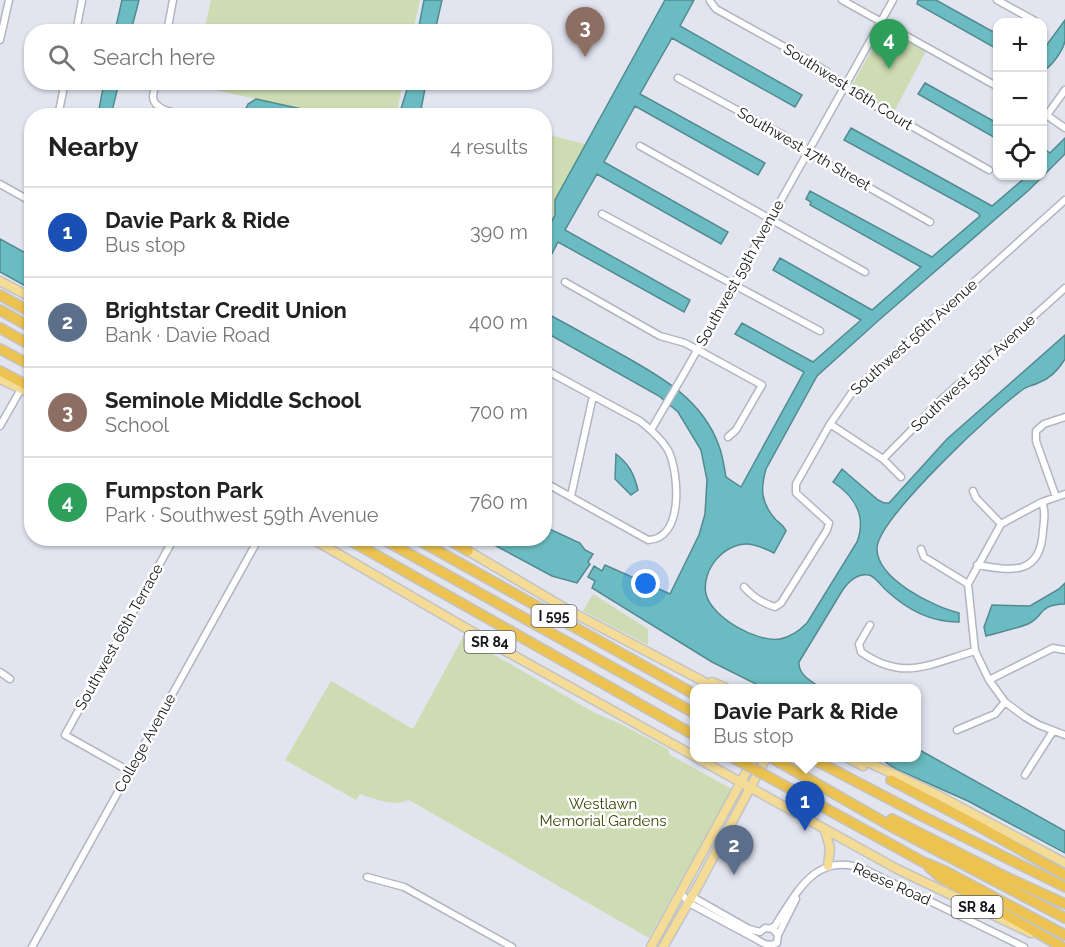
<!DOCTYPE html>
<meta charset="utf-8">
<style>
:root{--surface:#fff;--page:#f6f6f6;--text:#222;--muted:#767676;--line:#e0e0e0;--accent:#0b8043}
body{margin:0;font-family:Raleway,sans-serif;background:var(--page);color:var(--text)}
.controls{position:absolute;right:18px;top:18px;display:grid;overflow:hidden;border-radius:12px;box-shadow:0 2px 4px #0004}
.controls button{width:54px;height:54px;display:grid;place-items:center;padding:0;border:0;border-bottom:2px solid var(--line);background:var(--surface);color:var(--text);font:30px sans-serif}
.you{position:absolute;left:646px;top:584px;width:21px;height:21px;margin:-15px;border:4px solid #fff;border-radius:50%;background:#1a73e8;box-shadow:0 0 0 9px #1a73e833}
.badge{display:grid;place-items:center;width:39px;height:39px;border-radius:50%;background:var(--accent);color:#fff;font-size:20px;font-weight:700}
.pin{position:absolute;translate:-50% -50px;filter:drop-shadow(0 2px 3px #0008)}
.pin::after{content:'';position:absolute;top:32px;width:21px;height:18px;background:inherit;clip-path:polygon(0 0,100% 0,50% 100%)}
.popup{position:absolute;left:690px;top:684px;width:231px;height:78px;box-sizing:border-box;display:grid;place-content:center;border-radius:12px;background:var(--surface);filter:drop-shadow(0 2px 4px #0005);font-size:20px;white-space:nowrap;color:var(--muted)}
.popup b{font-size:22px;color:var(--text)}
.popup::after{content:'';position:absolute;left:50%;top:100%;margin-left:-12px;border:12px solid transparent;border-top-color:var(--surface)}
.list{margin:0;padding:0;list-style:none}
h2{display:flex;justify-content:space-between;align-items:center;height:78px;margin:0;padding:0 24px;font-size:26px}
h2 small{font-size:20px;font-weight:400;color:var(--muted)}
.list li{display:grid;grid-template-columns:39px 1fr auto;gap:18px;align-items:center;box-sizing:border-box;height:90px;padding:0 24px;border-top:2px solid var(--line)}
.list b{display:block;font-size:22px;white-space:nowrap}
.list p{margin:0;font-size:20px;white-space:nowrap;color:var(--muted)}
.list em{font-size:20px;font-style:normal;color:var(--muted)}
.icon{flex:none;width:33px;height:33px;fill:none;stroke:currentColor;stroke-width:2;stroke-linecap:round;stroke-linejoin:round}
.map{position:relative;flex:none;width:1065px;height:947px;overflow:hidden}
.search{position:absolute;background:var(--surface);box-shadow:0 2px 4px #0004;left:24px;top:24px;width:528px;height:66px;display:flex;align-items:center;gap:15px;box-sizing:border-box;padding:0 21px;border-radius:24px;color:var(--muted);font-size:22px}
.panel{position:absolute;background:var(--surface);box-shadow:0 2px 4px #0004;left:24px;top:108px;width:528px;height:438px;border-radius:24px}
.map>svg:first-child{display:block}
.green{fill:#cddcb2}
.water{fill:#6bbcc2;stroke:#528a90;stroke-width:1.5}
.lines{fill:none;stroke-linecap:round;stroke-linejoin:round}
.minor-casing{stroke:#b2b5c0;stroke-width:9}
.major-casing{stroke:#c2c3c4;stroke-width:11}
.highway-casing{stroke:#c2c3c4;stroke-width:12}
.minor{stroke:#fff;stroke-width:6}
.major{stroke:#f4db96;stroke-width:8}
.highway{stroke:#ecc350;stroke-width:9}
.highway-bridge-casing{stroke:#c2c3c4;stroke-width:12;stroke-linecap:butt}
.highway-bridge{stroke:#ecc350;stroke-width:9}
.labels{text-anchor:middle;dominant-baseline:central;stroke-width:5;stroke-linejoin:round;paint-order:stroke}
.shield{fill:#fff;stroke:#5c5d5f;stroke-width:1.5}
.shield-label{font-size:14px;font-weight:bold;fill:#16171b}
.street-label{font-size:15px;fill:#16171b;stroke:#fff}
.park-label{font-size:15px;fill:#354501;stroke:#fff}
</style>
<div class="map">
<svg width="1065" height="947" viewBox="0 0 1065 947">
<rect width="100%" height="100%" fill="#e2e5f0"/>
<path class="green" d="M211,0h209l-7,31h-209z
M883,30h6l37,21 -32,61 -43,-25z
M194,82l209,1 -7,33 -67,-1 -136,-30z
M545,134l40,10 -30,56v15l-10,19z
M593,594l55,35v16l-65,-34z
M463,637l134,77 24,10 47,25 2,6 62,34 -83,149 -240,-138c-16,7 -33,-1 -49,-6l-4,6 -71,-40 46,-79 82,48z"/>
<path class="water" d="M122,0h17l-8,31h-16z
M424,0h18l-7,31h-17z
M665,0h29l-14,26 122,69 -7,12 -123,-69 -32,56 125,69 -7,12 -123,-69 -31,56 124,70 -7,12 -124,-70 -32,56 125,70 -6,12 -126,-70 -13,25v-33l10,-19v-15z
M918,0h18l61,34v15l-80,-45z
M1065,20c0,6 0,13 0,20 -1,10 -14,27 -22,31v-21z
M104,82l15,1 -8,32h-13z
M409,83h17l-6,32h-21z
M925,83l72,40v16l-79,-45z
M256,99l73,16h-86l5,-11z
M851,128l141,78 35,-30h15l1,-28 7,5 15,-15v16l-36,36 -150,130 -62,56 -51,93c-6,21 -5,34 10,51 5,4 8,6 10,11l-12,22c-8,-4 -17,-8 -26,-9 -24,-1 -47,26 -42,50 5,23 51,49 74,45 11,-2 19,-8 27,-16l50,-81c10,-26 -3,-46 -24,-60l9,-13 36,31 6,3h5l58,-64 118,-104v24c-6,10 -15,20 -27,24 -4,2 -9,3 -13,5 -28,19 -147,130 -148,160 -1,31 57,59 82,65v9c-29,0 -51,-12 -72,-31 -6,-5 -11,-14 -18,-16 -12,-2 -21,7 -27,16l-43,71c-1,13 12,19 22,26h-57l-52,-26 -120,-74 3,-7 -7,-4 6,-11 8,5 3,-6 65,29 29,-59 6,-21 2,-34 -6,-30 -23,-38 -19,-16 -114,-64 -1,-20c25,13 49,27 73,40 41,23 85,46 102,94 4,10 5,21 7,31l15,10 63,-115 -69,-38 7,-11 71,39 48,-42 -88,-50 7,-12 92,52 49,-43 -111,-62 1,-3 -5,-3 4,-8 122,66 48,-41 -2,-3 -134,-73z
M0,239l31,17v33l-31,-17z
M616,454c13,10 18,20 22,36l-7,5 -16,-16z
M545,527l35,16 5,7 8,4 -5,8 2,2 -13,19 -25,-7 -69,-37 61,-1z
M1065,583v21c-28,1 -20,12 -37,20 -13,5 -28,8 -42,12l-2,-9 8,-22 38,1 29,-17z
M916,748l149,83v22l-97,-52 -72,-32 -17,-11h37z"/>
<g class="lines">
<defs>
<path id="minor" d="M842,0l156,87
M997,0l38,21
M710,1l6,8 92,51 18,11 18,17 145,82
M76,32l6,-32
M167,32l6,-32
M0,40l9,-40
M678,78l105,57 11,10 136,77
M156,82c-1,5 -3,11 -3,15 1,15 27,16 38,19
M1042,112l23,16
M1047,115l18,-25
M58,116l7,-34
M640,146l225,126
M0,184l32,18
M602,214l218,117
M565,282l95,54 25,7 77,42 -26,45 -8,7
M544,369l96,52c10,8 23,19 29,31 10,23 15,87 -21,88l-104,-58
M830,424l53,35 18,18
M0,426l21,-37
M651,430l35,-60 207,-370
M883,459l60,-61 122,-110
M973,491l3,7 25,26
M1065,494l-23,8 -41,22 -33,60 7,67 14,29 16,22 20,15 14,8 26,10
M571,496l22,-100
M1056,497l-20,-56v-10l8,-7 21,-7
M921,549l3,8 44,27
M977,565c35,6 64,11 66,-35 1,-9 3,-19 -1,-28
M744,587c8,9 18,16 31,20l6,-4 46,-73 2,-7 -33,-30v-9l34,-60 23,-33 212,-191
M870,625l-11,19 2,8c43,30 68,12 114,-1
M0,672l10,7
M989,680l64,-32 12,2
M957,730l38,-16 10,-12
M129,771l-64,-36 109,-197
M1025,775l28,-44
M367,877l37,10 108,60
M681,893l8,10 67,36c8,5 12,8 21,4l1,-8 -5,-6 -8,-1 -5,4
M691,896l58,33 11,3
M771,928l4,-2c23,-36 42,-76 91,-56l158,77
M778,935l18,-36
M32,947l227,-409"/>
<path id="major" d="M0,281l32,17
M0,379l32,15
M311,538l184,107 199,111
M465,549l103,61 148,78
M712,682l14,6
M697,758l200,111 134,64
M848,758l15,8
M859,758l75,35 131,70
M825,830l5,18 -2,18
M651,947l103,-189
M663,947l36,-63 67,-126"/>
<path id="highway" d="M0,295l32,18
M0,310l32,18
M0,328l32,18
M0,349l32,17
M0,371l32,17
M346,538l348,197
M381,538l313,175
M415,538l279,156
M446,538l22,13
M733,758l10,5
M772,758l124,71 169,89
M811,758l107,56 147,73
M765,775l158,87 22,9 120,64
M891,780l89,47 85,48
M892,819l112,57 61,28
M929,867l11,10 122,70"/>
</defs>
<use href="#minor" class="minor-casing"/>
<use href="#major" class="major-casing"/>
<use href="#highway" class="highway-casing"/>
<use href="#minor" class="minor"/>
<use href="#major" class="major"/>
<use href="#highway" class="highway"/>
<defs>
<path id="highway-bridge" d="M743,763l22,12"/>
</defs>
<use href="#highway-bridge" class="highway-bridge-casing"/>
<use href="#highway-bridge" class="highway-bridge"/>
</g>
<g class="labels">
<g class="shield">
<rect x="531.5" y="605" width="45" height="22" rx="4.5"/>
<rect x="464.5" y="631" width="51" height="22" rx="4.5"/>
<rect x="951.5" y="896" width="51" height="22" rx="4.5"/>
</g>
<g class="shield-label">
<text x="554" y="616">I 595</text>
<text x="490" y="642">SR 84</text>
<text x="977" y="907">SR 84</text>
</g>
<g class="street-label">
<text transform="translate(848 87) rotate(32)">Southwest 16th Court</text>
<text transform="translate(804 149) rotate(30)">Southwest 17th Street</text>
<text transform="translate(740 273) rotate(-61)">Southwest 59th Avenue</text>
<text transform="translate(914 337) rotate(-42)">Southwest 56th Avenue</text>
<text transform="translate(973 373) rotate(-43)">Southwest 55th Avenue</text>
<text transform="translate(119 637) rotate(-61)">Southwest 66th Terrace</text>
<text transform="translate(145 743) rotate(-61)">College Avenue</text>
<text transform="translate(892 884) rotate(24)">Reese Road</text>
</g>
<g class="park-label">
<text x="603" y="804">Westlawn<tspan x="603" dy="17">Memorial Gardens</tspan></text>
</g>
</g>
</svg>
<div class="controls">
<button>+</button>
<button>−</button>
<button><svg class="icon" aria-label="locate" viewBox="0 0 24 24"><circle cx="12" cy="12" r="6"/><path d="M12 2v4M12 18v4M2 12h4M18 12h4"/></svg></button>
</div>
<div class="you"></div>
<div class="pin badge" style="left:805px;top:831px;background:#1a4fb4">1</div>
<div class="popup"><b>Davie Park &amp; Ride</b>Bus stop</div>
<div class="pin badge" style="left:734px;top:875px;background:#5c6f8a">2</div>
<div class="pin badge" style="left:585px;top:57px;background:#8d6e63">3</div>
<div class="pin badge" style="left:889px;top:69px;background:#2e9e5b">4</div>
<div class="search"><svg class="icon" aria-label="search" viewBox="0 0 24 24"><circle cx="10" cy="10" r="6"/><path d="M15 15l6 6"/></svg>Search here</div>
<section class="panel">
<h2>Nearby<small>4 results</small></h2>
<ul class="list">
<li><span class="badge" style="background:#1a4fb4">1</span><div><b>Davie Park &amp; Ride</b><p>Bus stop</p></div><em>390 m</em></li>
<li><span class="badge" style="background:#5c6f8a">2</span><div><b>Brightstar Credit Union</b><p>Bank · Davie Road</p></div><em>400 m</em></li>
<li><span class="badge" style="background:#8d6e63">3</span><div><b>Seminole Middle School</b><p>School</p></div><em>700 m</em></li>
<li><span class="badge" style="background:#2e9e5b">4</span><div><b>Fumpston Park</b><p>Park · Southwest 59th Avenue</p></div><em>760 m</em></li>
</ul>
</section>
</div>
